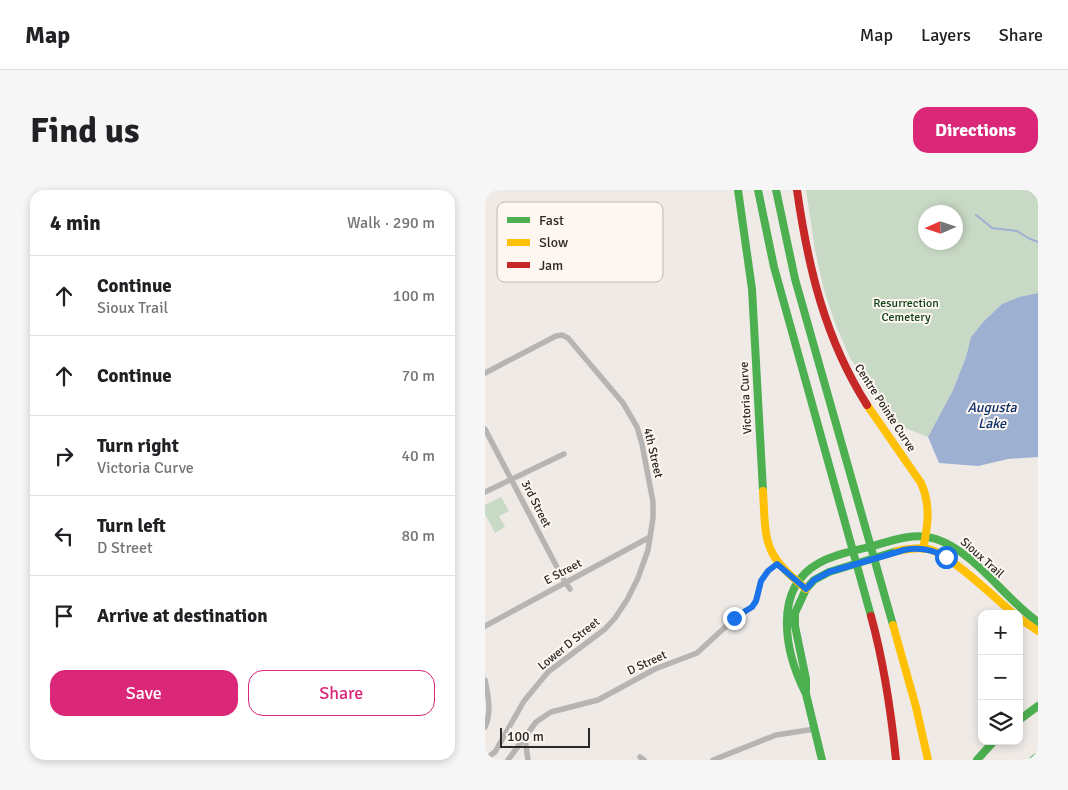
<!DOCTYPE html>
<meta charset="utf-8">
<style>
:root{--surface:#fff;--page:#f6f6f6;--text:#202124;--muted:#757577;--line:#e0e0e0;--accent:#db2777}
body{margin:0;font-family:Signika,sans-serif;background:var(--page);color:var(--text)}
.controls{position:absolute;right:15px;bottom:15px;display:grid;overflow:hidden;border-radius:10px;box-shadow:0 2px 8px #0003}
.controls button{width:45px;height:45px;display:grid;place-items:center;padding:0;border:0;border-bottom:1px solid var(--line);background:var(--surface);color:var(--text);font:25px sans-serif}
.compass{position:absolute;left:433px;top:15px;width:45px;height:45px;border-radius:50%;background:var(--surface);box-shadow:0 2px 8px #0003;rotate:267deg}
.scale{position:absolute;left:15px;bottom:12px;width:90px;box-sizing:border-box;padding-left:5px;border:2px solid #2c2825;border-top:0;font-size:14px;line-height:18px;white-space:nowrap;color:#2c2825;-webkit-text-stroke:4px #fef7f1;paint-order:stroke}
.stop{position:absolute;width:15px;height:15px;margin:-11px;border:4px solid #1a73e8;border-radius:50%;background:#fff}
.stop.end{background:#1a73e8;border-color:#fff;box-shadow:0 1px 5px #0008}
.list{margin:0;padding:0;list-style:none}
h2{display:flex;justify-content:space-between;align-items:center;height:65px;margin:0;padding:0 20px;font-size:21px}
h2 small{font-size:16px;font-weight:400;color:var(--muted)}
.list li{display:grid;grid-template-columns:32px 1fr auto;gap:15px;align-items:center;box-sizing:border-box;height:80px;padding:0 20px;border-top:1px solid var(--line)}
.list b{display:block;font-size:19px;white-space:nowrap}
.list p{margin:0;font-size:16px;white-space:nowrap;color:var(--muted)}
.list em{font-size:16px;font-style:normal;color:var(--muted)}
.actions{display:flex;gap:10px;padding:15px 20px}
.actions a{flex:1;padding:11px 0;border:1px solid var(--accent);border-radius:15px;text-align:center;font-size:18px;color:var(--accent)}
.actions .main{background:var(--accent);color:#fff}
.icon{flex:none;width:28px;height:28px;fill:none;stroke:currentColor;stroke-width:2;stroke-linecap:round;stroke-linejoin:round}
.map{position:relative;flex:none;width:553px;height:570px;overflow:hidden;border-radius:15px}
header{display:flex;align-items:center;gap:30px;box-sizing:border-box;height:70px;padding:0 25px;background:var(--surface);border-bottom:1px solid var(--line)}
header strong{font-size:24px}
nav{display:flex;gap:28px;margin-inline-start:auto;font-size:18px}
.intro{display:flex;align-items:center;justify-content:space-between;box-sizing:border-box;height:120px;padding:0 30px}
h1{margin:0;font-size:35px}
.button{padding:12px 22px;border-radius:15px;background:var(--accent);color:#fff;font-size:18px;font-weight:700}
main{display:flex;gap:30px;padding:0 30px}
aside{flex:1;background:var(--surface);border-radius:15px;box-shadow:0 2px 8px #0003}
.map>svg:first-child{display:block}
.green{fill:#c8dac5;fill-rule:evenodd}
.water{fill:#9db0d2}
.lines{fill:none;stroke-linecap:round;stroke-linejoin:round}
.stream{stroke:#9db0d2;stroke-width:2}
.street{stroke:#b7b4b4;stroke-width:5.5}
.fast{stroke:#4caf50;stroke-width:8}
.slow{stroke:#ffc107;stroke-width:8}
.jam{stroke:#c62828;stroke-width:8}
.route{stroke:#1a73e8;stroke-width:6}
.labels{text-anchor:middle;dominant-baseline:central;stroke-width:4;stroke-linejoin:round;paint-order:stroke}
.park-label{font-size:12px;fill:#0e4216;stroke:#fef7f1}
.street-label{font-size:12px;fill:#2c2825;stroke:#fef7f1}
.water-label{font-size:14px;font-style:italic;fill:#0d2f6b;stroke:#fef7f1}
.key{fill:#fef7f1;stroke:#bfb9b4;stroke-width:1}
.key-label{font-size:14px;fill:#2c2825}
</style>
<header>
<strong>Map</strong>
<nav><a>Map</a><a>Layers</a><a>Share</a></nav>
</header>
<div class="intro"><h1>Find us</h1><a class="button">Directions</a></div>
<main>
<aside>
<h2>4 min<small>Walk · 290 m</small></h2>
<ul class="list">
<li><svg class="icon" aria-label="ahead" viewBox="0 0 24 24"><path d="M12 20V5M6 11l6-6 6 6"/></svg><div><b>Continue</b><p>Sioux Trail</p></div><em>100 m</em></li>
<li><svg class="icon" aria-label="ahead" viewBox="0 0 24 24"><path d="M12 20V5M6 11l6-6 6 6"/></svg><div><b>Continue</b></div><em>70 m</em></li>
<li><svg class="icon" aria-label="right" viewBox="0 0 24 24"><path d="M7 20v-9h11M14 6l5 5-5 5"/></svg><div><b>Turn right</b><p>Victoria Curve</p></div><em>40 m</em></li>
<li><svg class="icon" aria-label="left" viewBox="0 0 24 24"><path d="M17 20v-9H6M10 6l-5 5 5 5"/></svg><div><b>Turn left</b><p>D Street</p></div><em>80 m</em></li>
<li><svg class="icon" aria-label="arrive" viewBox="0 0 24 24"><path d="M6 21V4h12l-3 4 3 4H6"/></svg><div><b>Arrive at destination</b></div></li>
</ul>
<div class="actions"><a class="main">Save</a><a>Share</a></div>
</aside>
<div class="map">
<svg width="553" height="570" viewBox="0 0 553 570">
<rect width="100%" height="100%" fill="#efeae6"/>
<path class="green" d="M321,0h232v103l-19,4 -17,7 -18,17 -13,16 -5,20 -13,33 -25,47 -31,-12 -47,-67 -15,-35 -11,-33 -9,-40zM440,22h30v30h-30z
M16,307l8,14 -10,5 6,11 -10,6 -10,-19v-9z"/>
<path class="water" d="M553,103v164l-30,2 -30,7 -39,-3 -11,-26 25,-47 13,-33 5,-20 13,-16 18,-17 17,-7z"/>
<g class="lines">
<path class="stream" d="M491,25l16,13 25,3 11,7 10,4"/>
<path class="street" d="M0,183l71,-37 6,-1 6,3 55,65 14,24 5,17 11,58v16l-5,32 -10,28 -11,22 -12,18 -10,11 -57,43 -24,29 -29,51 -10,7
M0,239l77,148 8,12
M0,302l79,-38
M0,436l165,-89
M0,490c3,15 7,32 0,47
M40,548l3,22
M155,567l4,3
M23,570l28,-38 15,-10 47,-12 57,-31 42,-16 37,-34 18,-12 4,-6 5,-20 7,-10 9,-7
M228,570l63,-25 39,-6"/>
<path class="fast" d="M253,0l14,99 11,202
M273,0l16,77 97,349
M291,0l19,89 98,346
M320,502c-20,-40 -33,-103 14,-129 16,-9 35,-12 54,-17 20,-6 42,-14 63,-7 39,13 68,59 102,83
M534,530l19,-14
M337,570l-16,-66v-15l-11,-53v-13l11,-24 8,-9 15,-8 68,-21
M492,570l17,-19
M548,570l5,-4"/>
<path class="slow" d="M382,215l54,78c10,22 7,43 2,66
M278,301c3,54 0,62 43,98
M412,361c10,-2 21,-4 31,-2 22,5 67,49 86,65
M534,428l19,13
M408,435l23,82 12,53"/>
<path class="jam" d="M312,0c11,77 28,149 70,215
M386,426c13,47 20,95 25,144"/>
</g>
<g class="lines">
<path class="route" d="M249,428l18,-11 4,-6 5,-20 7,-10 9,-7 29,25 8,-9 15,-8 75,-22c15,-3 28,-1 42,7"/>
</g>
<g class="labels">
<g class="park-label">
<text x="421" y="113">Resurrection<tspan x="421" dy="14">Cemetery</tspan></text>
</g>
<g class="street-label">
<text transform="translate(261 208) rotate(-93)">Victoria Curve</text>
<text transform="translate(400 218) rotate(57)">Centre Pointe Curve</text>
<text transform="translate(168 263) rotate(77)">4th Street</text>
<text transform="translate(51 314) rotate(63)">3rd Street</text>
<text transform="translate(497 368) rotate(42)">Sioux Trail</text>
<text transform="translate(78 382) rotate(-28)">E Street</text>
<text transform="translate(84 454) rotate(-39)">Lower D Street</text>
<text transform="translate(162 473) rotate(-25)">D Street</text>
</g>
<g class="water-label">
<text x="507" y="217">Augusta<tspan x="507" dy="16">Lake</tspan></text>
</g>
</g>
<rect x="12" y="12" width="166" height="80" rx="8" class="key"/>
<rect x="22" y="27" width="23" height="6" fill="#4caf50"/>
<rect x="22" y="49" width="23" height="7" fill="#ffc107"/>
<rect x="22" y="72" width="23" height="6" fill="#c62828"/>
<g class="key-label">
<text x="54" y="35">Fast</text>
<text x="54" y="57">Slow</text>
<text x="54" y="80">Jam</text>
</g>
</svg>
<div class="controls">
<button>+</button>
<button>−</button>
<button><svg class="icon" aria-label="layers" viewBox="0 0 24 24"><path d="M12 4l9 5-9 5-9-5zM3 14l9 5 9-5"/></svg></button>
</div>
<svg class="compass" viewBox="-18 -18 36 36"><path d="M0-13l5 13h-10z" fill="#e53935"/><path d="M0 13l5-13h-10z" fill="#757577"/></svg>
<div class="scale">100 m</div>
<div class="stop" style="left:461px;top:367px"></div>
<div class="stop end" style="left:249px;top:428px"></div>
</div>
</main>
